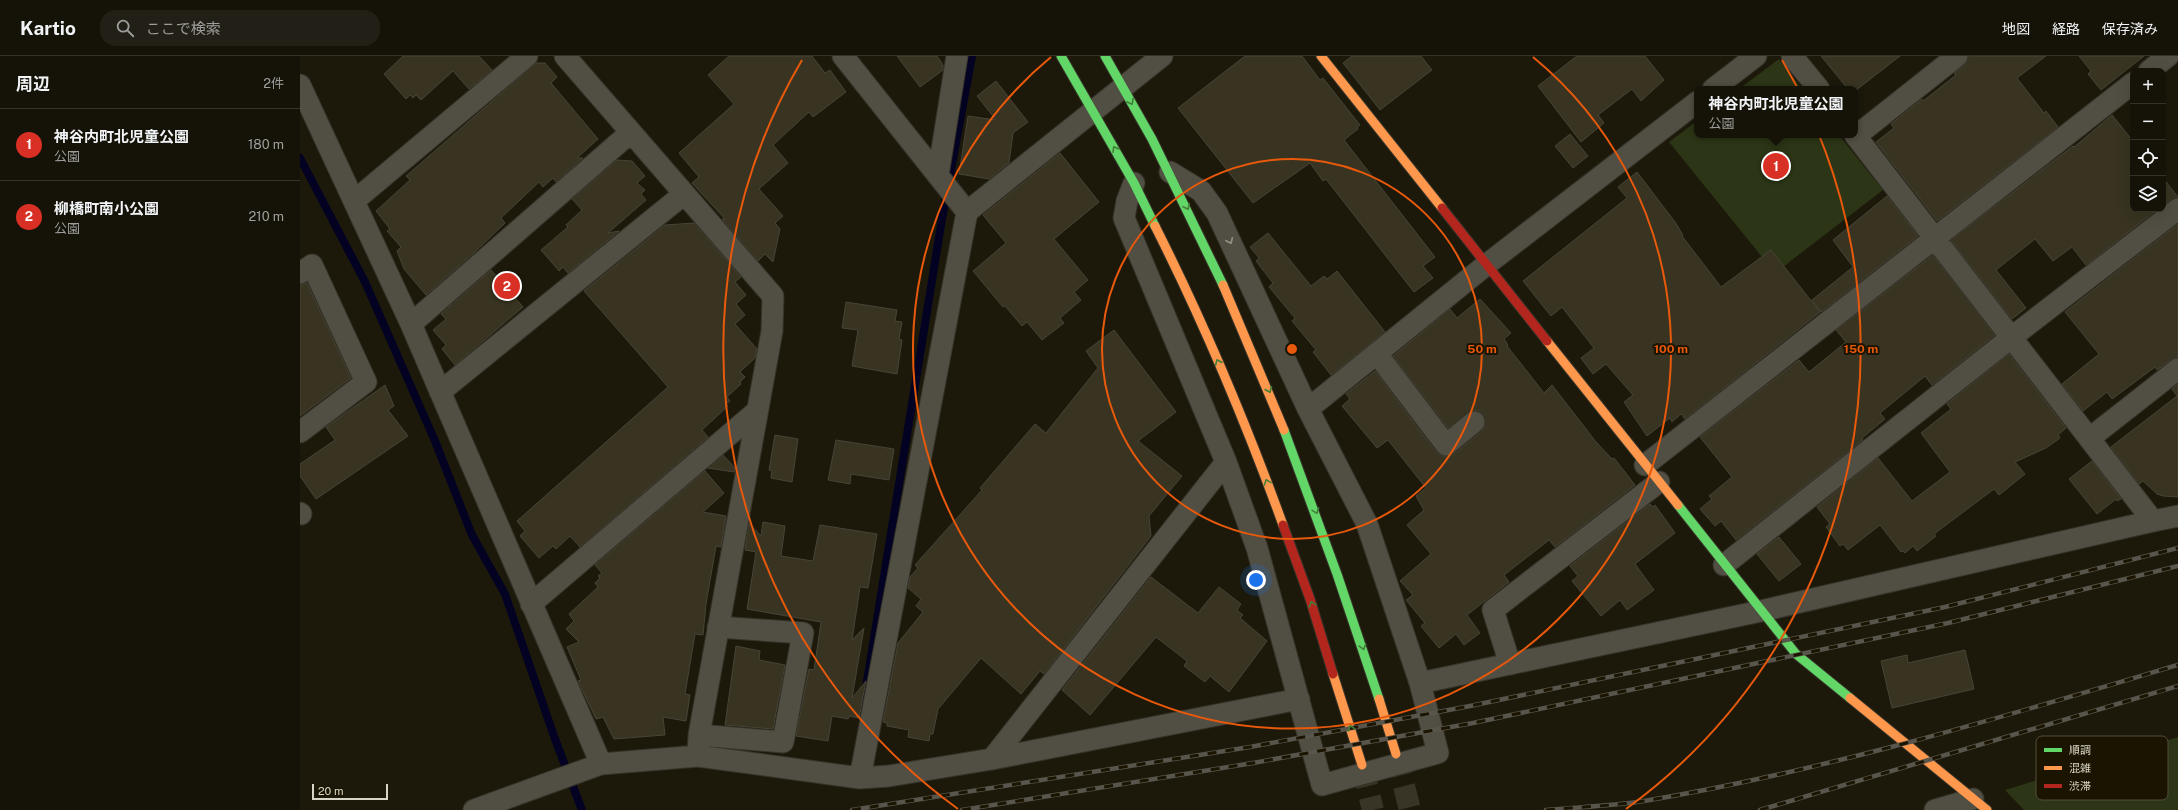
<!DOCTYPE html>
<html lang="ja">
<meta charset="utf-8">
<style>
:root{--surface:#151308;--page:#222016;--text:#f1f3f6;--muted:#9d9e9c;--line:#343229;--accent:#d93025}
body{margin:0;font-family:"Public Sans","Noto Sans JP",sans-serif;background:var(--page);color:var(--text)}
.controls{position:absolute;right:12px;top:12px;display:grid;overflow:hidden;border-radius:8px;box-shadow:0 4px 16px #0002}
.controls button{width:36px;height:36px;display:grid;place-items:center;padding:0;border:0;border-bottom:1px solid var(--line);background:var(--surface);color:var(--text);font:20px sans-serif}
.scale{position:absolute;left:12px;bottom:10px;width:76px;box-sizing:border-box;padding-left:4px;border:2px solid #d9d5c6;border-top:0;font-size:11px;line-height:14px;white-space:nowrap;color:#d9d5c6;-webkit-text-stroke:3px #1a1400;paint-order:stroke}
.you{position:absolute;left:956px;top:524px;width:14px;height:14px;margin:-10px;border:3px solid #fff;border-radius:50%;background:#1a73e8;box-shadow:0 0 0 6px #1a73e833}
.badge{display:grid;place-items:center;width:26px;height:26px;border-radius:50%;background:var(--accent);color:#fff;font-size:13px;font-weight:700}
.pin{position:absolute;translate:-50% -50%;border:2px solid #fff;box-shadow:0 1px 4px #0006}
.popup{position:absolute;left:1394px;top:30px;width:164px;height:52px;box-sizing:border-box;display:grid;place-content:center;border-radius:8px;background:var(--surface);filter:drop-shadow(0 1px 3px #0005);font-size:13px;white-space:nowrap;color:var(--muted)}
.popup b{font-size:15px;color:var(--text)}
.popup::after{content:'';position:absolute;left:50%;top:100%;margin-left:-8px;border:8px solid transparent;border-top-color:var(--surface)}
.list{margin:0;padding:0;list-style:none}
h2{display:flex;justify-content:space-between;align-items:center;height:52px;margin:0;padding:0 16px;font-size:17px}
h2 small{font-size:13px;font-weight:400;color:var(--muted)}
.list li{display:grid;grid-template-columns:26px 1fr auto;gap:12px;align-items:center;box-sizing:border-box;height:72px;padding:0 16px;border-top:1px solid var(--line)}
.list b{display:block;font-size:15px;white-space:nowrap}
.list p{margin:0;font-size:13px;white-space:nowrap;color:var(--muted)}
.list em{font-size:13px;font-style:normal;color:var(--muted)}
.icon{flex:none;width:22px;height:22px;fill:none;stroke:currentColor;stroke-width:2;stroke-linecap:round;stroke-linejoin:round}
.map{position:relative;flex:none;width:1878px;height:754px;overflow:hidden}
header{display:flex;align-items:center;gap:24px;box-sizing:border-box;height:56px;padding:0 20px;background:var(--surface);border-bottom:1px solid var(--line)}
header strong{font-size:19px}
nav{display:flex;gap:22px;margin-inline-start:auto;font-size:14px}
.search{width:280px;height:36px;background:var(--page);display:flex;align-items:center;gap:10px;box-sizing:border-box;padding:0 14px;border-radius:16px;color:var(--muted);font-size:15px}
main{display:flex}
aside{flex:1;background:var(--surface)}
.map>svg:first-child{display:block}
.green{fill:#2c3516}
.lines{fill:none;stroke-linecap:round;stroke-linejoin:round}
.stream{stroke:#030222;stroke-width:8}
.building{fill:#383421;stroke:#474438}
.secondary-tunnel{stroke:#383527;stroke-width:22;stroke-dasharray:22 11;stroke-linecap:butt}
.street-casing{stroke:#363329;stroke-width:23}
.fast-casing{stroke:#363329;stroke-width:11}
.slow-casing{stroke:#363329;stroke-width:11}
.jam-casing{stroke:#363329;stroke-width:11}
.street{stroke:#514e43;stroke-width:21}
.fast{stroke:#63d668;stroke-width:9}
.slow{stroke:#ff974d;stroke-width:9}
.jam{stroke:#b3261e;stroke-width:9}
.rail-casing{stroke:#58554c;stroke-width:4.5}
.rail{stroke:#1a1400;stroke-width:3;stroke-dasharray:9;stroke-linecap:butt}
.oneway{stroke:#427f39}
.oneway2{stroke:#959284}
.ring{fill:none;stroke:#e8590c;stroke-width:2}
.key{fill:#1a1400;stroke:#534e3b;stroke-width:1}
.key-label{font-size:11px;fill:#d9d5c6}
.centre{fill:#e8590c;stroke:#1a1400;stroke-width:2}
.ring-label{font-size:12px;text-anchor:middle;font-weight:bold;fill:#e8590c;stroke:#1a1400;stroke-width:4;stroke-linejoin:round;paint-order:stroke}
</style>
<header>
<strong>Kartio</strong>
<div class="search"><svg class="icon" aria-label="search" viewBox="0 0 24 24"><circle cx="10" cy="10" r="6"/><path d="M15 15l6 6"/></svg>ここで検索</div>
<nav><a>地図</a><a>経路</a><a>保存済み</a></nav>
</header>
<main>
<aside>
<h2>周辺<small>2件</small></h2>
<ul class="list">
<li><span class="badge">1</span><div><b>神谷内町北児童公園</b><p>公園</p></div><em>180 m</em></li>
<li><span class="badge">2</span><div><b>柳橋町南小公園</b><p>公園</p></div><em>210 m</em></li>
</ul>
</aside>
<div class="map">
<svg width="1878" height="754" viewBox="0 0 1878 754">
<rect width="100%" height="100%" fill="#1c190b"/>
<path class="green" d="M1479,3l23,30h-63z
M1397,65v14h142l44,55 -108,83 -106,-131z
M1878,681v73h-154l-19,-20z"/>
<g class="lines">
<path class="stream" d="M0,102l65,124 70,159 37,94 33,59 50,145 27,71
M563,650l79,-487 30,-163"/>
</g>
<path class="building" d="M103,0h76l13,14 -23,19 -16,-18 -32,29 -5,-5 -3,3 -3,-3 -4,4 -22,-25z
M429,0h83l13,17 5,-3 16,22 -33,25 -4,-5 -36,33 15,18 -29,26 24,27 -8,7 5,6 -7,33 -8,-8 -7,7 -36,-42h3l-33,-36 7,-6 -20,-24 55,-49 -26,-29z
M597,0h40l6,9v5l-23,17z
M945,0h57l18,24 3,-2 37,47 -3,2 1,2 -14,11 91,117 -12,9 10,12 -19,14 -88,-113 -3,2 -13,-18 -57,40 -75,-95z
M1052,0h69l11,14 -52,40 -37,-47z
M1277,0h68l19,24 -23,21 -9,-12 -34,26 6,8 -23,19 -43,-56z
M1521,0h79l-45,35v-2h-7z
M1669,0h77l-29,22 27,35 2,-2 12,16 -121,94 -61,-79 18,-14 -3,-4 31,-25 1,2 33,-26 -2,-2 11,-8z
M1779,0h65l-43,34 -13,-16 3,-3z
M236,7h9l12,14 -6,6 47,56 -21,19h6l-27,24 -3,-4 -10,9 -4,-5 -38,36 4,5 -30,29 -49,43 -22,-26 -7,-18 4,-4 -14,-16 3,-2 -14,-18 34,-31 -4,-4z
M696,25l32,41 -15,11 -4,30 -20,16 -30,-5 9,-58 28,4 -19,-24z
M1812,59l21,26v68h25l-72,56 -14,-18 -19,14 -18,-22 -39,31 30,38 -14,11 -61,-79 122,-94 1,1z
M1270,78l18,22 -15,12 -18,-22z
M760,97l39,49 -45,37 34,41 -14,12 7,8 -21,18 4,5 -22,17 -15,-18 -5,4 -17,-20 -2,1 -30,-36 33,-28 -23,-28z
M317,104l15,1 13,15 -8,7 8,7 -4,4 5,6 -38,33 11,-2 -51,42 -5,-6 -4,4 -18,-21 27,-23 -2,-2 16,-15 -10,-11z
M1337,116l38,50 8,13 -1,1 39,51 50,-37 49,62 -135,107 -4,-5 -9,8 -2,-4 -23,18 -23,-34 9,-7 -27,-31 -13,10 -12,-16 13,-10 -32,-41 -11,9 -28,-35 104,-83 -9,-11z
M1863,122l15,19 -15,8z
M1587,140l31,40 -97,76 -9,-12 41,-33 -20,-27z
M394,167l47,54 -6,5 11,13 -10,9 9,11 -10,9 22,25 -2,9 -15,14 5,5 -5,5 1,2 -14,13 3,4 -4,3 2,2 -26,24 6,7 -128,110 -10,-11 -14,13 -3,-3 -14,12 -19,-22 5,-5 -8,-10 151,-134 -84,-96 81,-66z
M1878,168v133l-7,3 -14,10 -2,-3 -43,32 -5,-7 -24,19 -21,-27 37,-30 -34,-42z
M968,177l43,53 13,-10 3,3 10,-8 48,61 -54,43 -18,-23 3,-2 -24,-29 3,-3 -26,-31 4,-4 -17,-22 3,-3 -9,-11z
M1633,199l62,80 -63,50 -7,-9 -45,37 5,6 -23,19 1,2 -127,100 -15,-19 -6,5 -15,-17 12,-10 -3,-3 23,-19 -32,-40 99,-77 10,12 37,-30 -10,-12z
M191,214l32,37 -68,58 -13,-16 4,-4 -13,-15 13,-11 -5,-5z
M7,227l44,95 -51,38v-131z
M1180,243l31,34 -7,6 4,6 -1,1 37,47 8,-8 44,57 16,17 2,-1 21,27 -80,62 -6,-7 -45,35 5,7 -42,33 13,18 -16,12 -8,-11 -17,14 -18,-22 4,-3 -19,-23 7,-5 -13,-14 31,-27 -24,-29 17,-15 -8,-14 10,-8 -38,-48 -11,8 -35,-42 8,-7 -4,-5 29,-23 61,81 6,4 6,1 6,-3 28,-23 3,-5 -2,-11 -4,-4 -7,-1 -24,18 -55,-72 57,-47 7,9z
M546,246l51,8 -2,11 7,1 -3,17 3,1 -5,34 -45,-8 6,-36 -16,-2z
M814,274l62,82 -38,29 44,35 -33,40 2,20 -107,138 -4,-3 -19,23 -40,-36 -43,51 -5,25h-3l-1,7 -21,-4 1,-7 -22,-4v-3l-4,-1 15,-79 25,-31 -7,-6 5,-7 -13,-11 2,-11 8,-9 -3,-3 67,-75 -2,-2 55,-64 11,9 52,-65 -12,-17z
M1709,298l57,74 -8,7 2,3 -14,10 -31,14 10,12 -26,21 -5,-6 -60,45 2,2 -19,15 -4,-5 -8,7 -2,-2 -2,1 -21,-27 -32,25 -5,-6 -3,2 -14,-19 4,-3 -13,-17 61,-49 34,43 38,-29 -29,-39 30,-24 -4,-5z
M1878,328v113l-15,-1 -6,-2 -14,-13 -4,3 -28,-37 66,-51 -5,-7z
M85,329l9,21 -6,4 20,26 -92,63 -16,-23v-12l35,-24 -9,-13z
M475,379l23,4 -6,43 -21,-4 1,-7 -3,-1z
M536,384l58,9 -5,31 -38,-6 -1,10 -22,-4z
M423,399l12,13 -1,4 -26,-4z
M1792,405l29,38 -4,2 -1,-2 -19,15 -28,-35z
M405,415l19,22 -21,19 23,4 -5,31 -5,-1 -10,58 -3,31 -8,-1 -10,60 5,1 -4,26 -23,-4 2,18 -51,4 -11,-22 -7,2 -18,-38 3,-1 -14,-33 12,-5 -13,-13 8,-8 -5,-7 29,-27 -3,-4 5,-5 -2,-2 4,-3 -7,-8z
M1350,448l3,3 2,-2 20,28 -40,31 19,26 -27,20 -7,-10 -19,16 -29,-35 6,-5 -8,-10z
M463,466l22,4 -4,30 32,5 7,-36 57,9 -9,54 -8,-1 -8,53 12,-12 -12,70 14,-17 -7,37 -10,-2 -1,3 -16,-3 -4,25 -32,-5 13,-67 5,1 7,-48 -74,-13 9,-57 -11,-2 4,-27 12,13z
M1479,481l22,27 -22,17 -22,-27z
M851,521l47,36 21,-26 22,17 -4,6 6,5 -3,3 27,23 -38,51 -19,-16 -5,6 -21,-16 3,-5 -31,-24 -66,78 -28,-25z
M436,590l24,5 -1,9 26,5 -12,64 -48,-4z
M1665,594l9,39 -82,19 -11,-47 26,-6 1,8z"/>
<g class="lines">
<path class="secondary-tunnel" d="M1096,698l14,56
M1062,709l11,45"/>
<defs>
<path id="street" d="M265,0l208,240 -1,35 -73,404 -1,21
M543,0l124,156 195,-156
M1492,0l27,33
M1849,15l19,-15
M0,29l111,239 190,440 97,-8 162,22 29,-2 103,-17 234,-297
M1413,33l43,-33
M1555,79l298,386 25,-5
M1556,80l101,-80
M638,119l19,-119
M834,127l-7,18 -3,17 102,244 31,86 65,237 116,-32 -18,-70 -53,-159 -59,-115 -91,-196 -16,-22 -31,-19
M54,145l173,-145
M0,217l12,-8 54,117 -66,50
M111,268l219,-191
M1077,298l69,91 28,-23
M140,336l244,-198
M1008,353l178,-144 211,-163
M1790,382l88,-69
M1345,409l488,-382
M0,457l1,1
M1424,509l288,-228 166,-128
M231,548l226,-193
M1210,608l-17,-54 166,-128
M1120,627l341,-72 392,-90
M399,679l84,7 20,-109 -85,-6
M692,703l307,-60
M560,722l107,-566
M174,754l127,-46
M1635,754l38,-11"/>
<path id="fast" d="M761,0l73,127 21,43
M805,0l47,83 71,146
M984,374l53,144 42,125
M1378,449l118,149 54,44"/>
<path id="slow" d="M1021,0l121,152
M855,170c49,97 91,197 128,299
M923,229l61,145
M1247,285l131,164
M1033,618l29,91
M1550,642l137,112
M1079,643l17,55"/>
<path id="jam" d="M1142,152l105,133
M983,469l27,74 23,75"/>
</defs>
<use href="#street" class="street-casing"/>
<use href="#fast" class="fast-casing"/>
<use href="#slow" class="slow-casing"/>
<use href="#jam" class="jam-casing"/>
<use href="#street" class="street"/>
<use href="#fast" class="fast"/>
<use href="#slow" class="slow"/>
<use href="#jam" class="jam"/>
<defs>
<path id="rail" d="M552,754l398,-63 220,-41 475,-99 233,-59
M662,754l291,-47 220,-40 475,-100 230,-57
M1246,754c32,-3 66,-4 98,-9 181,-30 358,-84 534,-136
M1460,754l418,-124"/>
</defs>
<use href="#rail" class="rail-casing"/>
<use href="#rail" class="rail"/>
</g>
<defs><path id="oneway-chevron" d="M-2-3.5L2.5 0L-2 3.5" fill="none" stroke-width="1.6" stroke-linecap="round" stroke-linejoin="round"/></defs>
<g class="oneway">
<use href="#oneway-chevron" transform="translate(831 46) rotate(61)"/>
<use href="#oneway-chevron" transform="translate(815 93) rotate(-119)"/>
<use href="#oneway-chevron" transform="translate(887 151) rotate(64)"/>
<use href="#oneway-chevron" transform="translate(918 306) rotate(-113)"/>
<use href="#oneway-chevron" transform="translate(969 334) rotate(67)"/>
<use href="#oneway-chevron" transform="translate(967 426) rotate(-110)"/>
<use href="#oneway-chevron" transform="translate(1016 455) rotate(69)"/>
<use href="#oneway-chevron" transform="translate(1012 548) rotate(-108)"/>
<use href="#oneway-chevron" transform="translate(1063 591) rotate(73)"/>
<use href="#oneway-chevron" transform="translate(1051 672) rotate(-107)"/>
</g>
<use class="oneway2" href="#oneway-chevron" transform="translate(930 185) rotate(65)"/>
<g class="ring">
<circle cx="992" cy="293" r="190"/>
<path d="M1233 1A379 379 0 1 1 751 1"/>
<path d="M658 753A569 569 0 0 1 502 4M1482 4A569 569 0 0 1 1326 753"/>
</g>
<rect x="1736" y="680" width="132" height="64" rx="6" class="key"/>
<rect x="1744" y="692" width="18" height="4" fill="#63d668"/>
<rect x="1744" y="710" width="18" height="4" fill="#ff974d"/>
<rect x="1744" y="728" width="18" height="4" fill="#b3261e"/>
<g class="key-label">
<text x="1769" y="698">順調</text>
<text x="1769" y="716">混雑</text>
<text x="1769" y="734">渋滞</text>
</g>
<circle cx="992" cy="293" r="6" class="centre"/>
<g class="ring-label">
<text x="1182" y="297">50 m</text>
<text x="1371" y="297">100 m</text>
<text x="1561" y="297">150 m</text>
</g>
</svg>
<div class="controls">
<button>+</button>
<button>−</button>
<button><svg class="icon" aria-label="locate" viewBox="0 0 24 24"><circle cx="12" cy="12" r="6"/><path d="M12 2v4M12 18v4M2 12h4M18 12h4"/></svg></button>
<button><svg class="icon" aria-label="layers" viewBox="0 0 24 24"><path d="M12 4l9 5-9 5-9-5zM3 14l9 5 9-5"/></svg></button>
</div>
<div class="scale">20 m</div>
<div class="you"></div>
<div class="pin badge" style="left:1476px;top:110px">1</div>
<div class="popup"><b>神谷内町北児童公園</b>公園</div>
<div class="pin badge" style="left:207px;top:230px">2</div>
</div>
</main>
